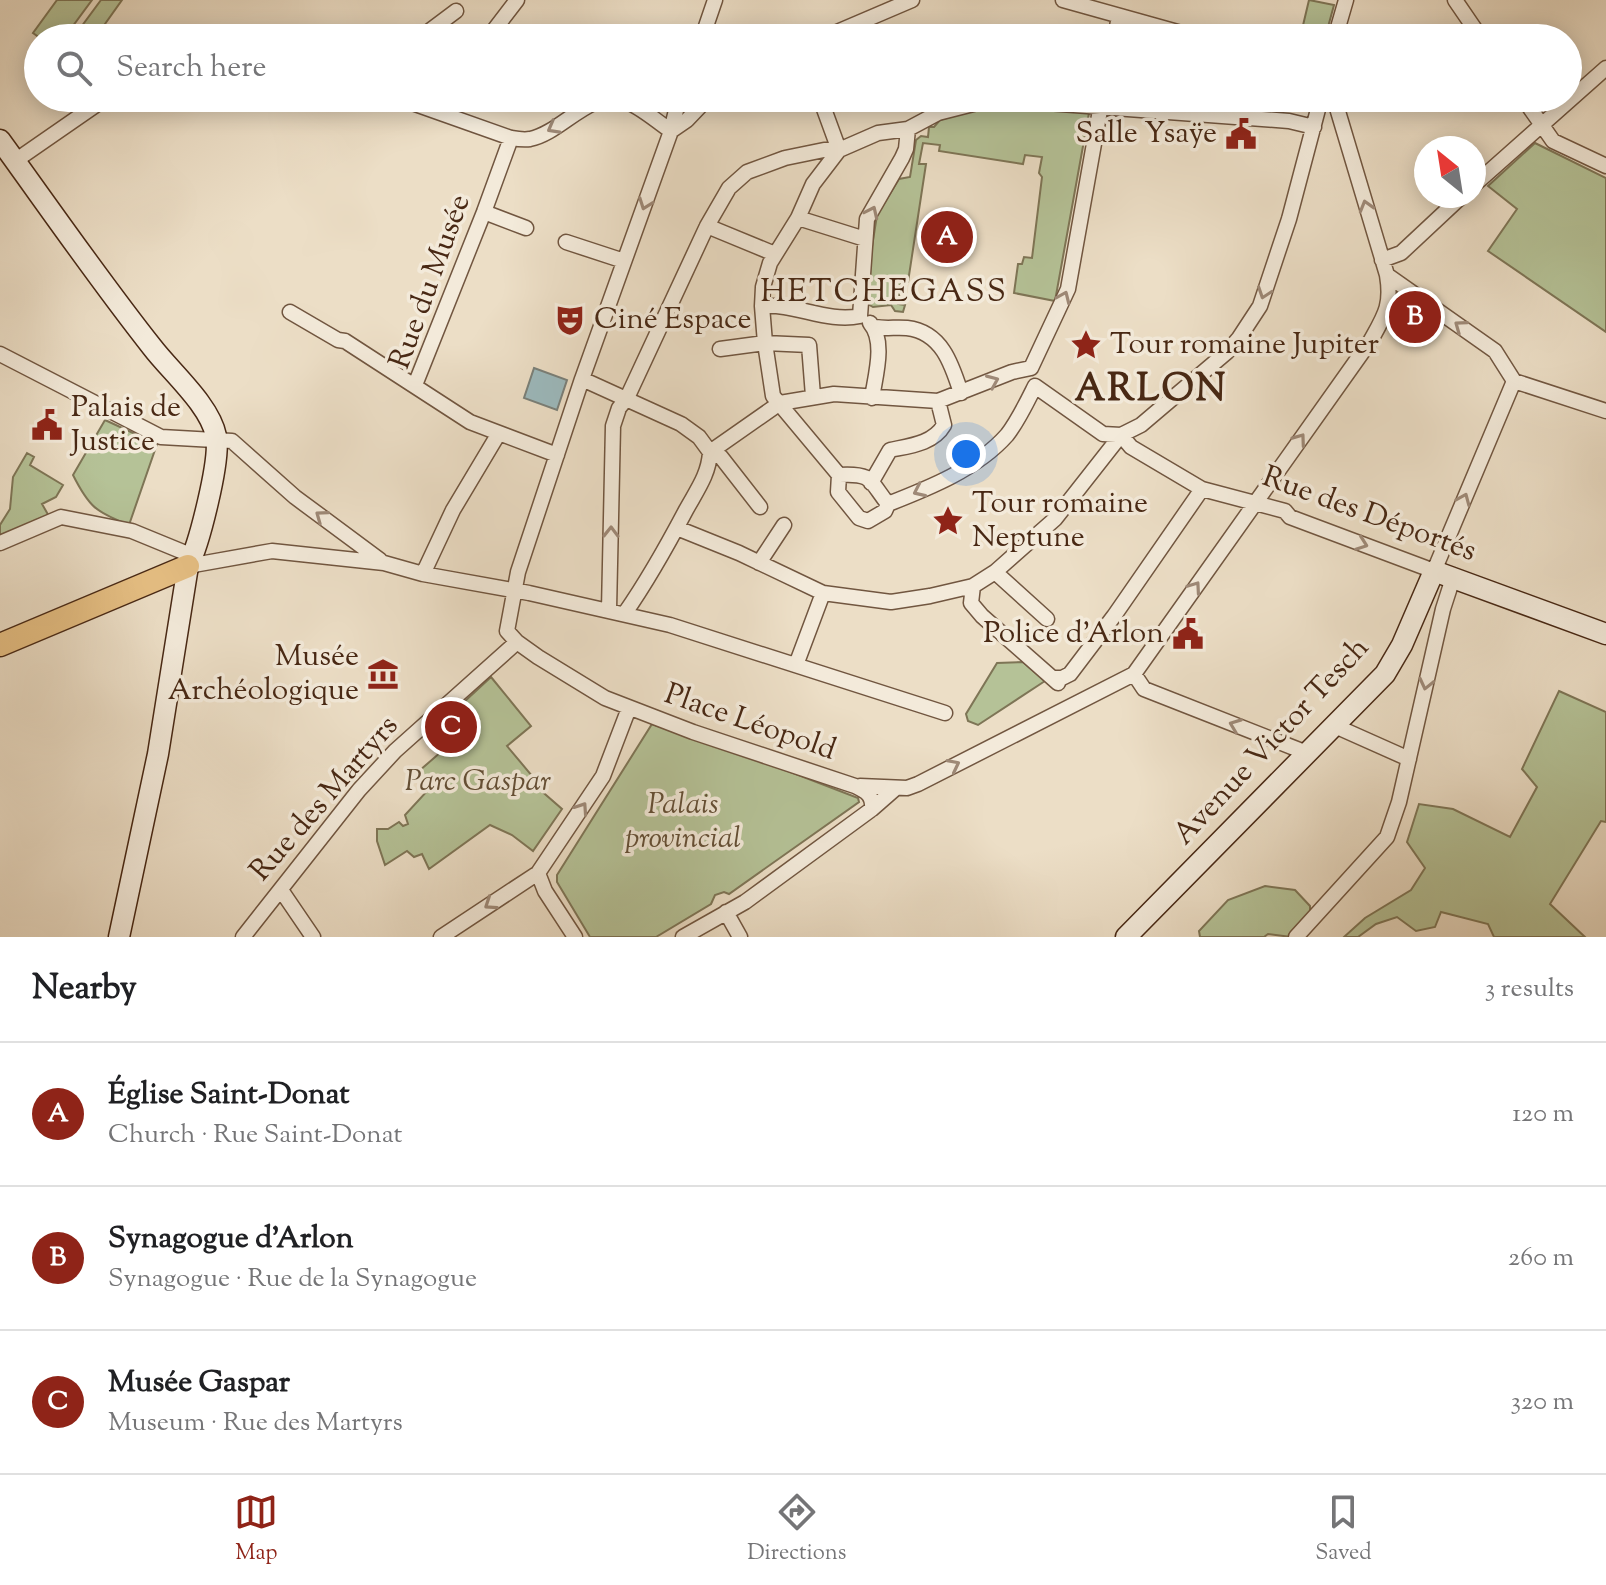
<!DOCTYPE html>
<meta charset="utf-8">
<style>
:root{--surface:#fff;--page:#f2f2f2;--text:#202124;--muted:#757577;--line:#e0e0e0;--accent:#8f2418}
body{margin:0;font-family:"Sorts Mill Goudy",serif;background:var(--page);color:var(--text)}
.compass{position:absolute;left:1414px;top:136px;width:72px;height:72px;border-radius:50%;background:var(--surface);box-shadow:0 4px 20px #0003;rotate:330deg}
.you{position:absolute;left:966px;top:454px;width:28px;height:28px;margin:-20px;border:6px solid #fff;border-radius:50%;background:#1a73e8;box-shadow:0 0 0 12px #1a73e833}
.badge{display:grid;place-items:center;width:52px;height:52px;border-radius:50%;background:var(--accent);color:#fff;font-size:26px;font-weight:700}
.pin{position:absolute;translate:-50% -50%;border:4px solid #fff;box-shadow:0 2px 8px #0006}
.list{margin:0;padding:0;list-style:none}
h2{display:flex;justify-content:space-between;align-items:center;height:104px;margin:0;padding:0 32px;font-size:34px}
h2 small{font-size:26px;font-weight:400;color:var(--muted)}
.list li{display:grid;grid-template-columns:52px 1fr auto;gap:24px;align-items:center;box-sizing:border-box;height:144px;padding:0 32px;border-top:2px solid var(--line)}
.list b{display:block;font-size:30px;white-space:nowrap}
.list p{margin:0;font-size:26px;white-space:nowrap;color:var(--muted)}
.list em{font-size:26px;font-style:normal;color:var(--muted)}
.icon{flex:none;width:44px;height:44px;fill:none;stroke:currentColor;stroke-width:2;stroke-linecap:round;stroke-linejoin:round}
.map{position:relative;flex:none;width:1606px;height:937px;overflow:hidden}
.search{position:absolute;background:var(--surface);box-shadow:0 4px 20px #0003;left:24px;right:24px;top:24px;height:88px;display:flex;align-items:center;gap:20px;box-sizing:border-box;padding:0 28px;border-radius:44px;color:var(--muted);font-size:30px}
.sheet{height:536px;background:var(--surface)}
nav{display:flex;justify-content:space-around;align-items:center;box-sizing:border-box;height:112px;border-top:2px solid var(--line);background:var(--surface);font-size:22px;color:var(--muted)}
nav a{display:grid;justify-items:center;gap:4px}
nav .on{color:var(--accent)}
.map>svg:first-child{display:block}
.green{fill:#b5c297;stroke:#7e7556;stroke-width:2}
.water{fill:#9cbabe;stroke:#7a807a;stroke-width:2}
.lines{fill:none;stroke-linecap:round;stroke-linejoin:round}
.street-casing{stroke:#715640;stroke-width:17}
.secondary-casing{stroke:#482814;stroke-width:23}
.primary-casing{stroke:#482814;stroke-width:25}
.street{stroke:#f3eada;stroke-width:14}
.secondary{stroke:#f3eada;stroke-width:20}
.primary{stroke:#e6bf83;stroke-width:22}
.oneway{stroke:#9e8977}
.labels{text-anchor:middle;dominant-baseline:central;stroke-width:7;stroke-linejoin:round;paint-order:stroke}
.poi-label{font-size:30px;fill:#482814;stroke:#f3eada;text-anchor:start}
.street-label{font-size:30px;fill:#482814;stroke:#f3eada}
.park-label{font-size:30px;font-style:italic;fill:#634e35;stroke:#f3eada}
.neighbourhood-label{font-size:32px;letter-spacing:2px;fill:#482814;stroke:#f3eada}
.district-label{font-size:38px;font-weight:bold;letter-spacing:2px;fill:#482814;stroke:#f3eada}
</style>
<div class="map">
<svg width="1606" height="937" viewBox="0 0 1606 937">
<rect width="100%" height="100%" fill="#ecdec6"/>
<filter id="stains"><feTurbulence type="fractalNoise" baseFrequency=".0025" numOctaves="4"/><feColorMatrix values="0 0 0 0 .2 0 0 0 0 .09 0 0 0 0 .02 0 0 0 .5 -.17"/></filter>
<radialGradient id="worn" r=".72"><stop offset=".6" stop-color="#630" stop-opacity="0"/><stop offset="1" stop-color="#630" stop-opacity=".3"/></radialGradient>
<path class="green" d="M57,0h35l-28,38h-24l-7,-5z
M101,0h21l-27,38h-22z
M1309,0l25,5 -9,33h-25z
M992,104l90,5 7,4 -34,188 -41,-8 4,-29h4l2,-7 8,1 10,-81 -3,-4 3,-16 -17,-2 -2,9 -84,-13 1,-6 -17,-2 -4,21h7l-18,118h-7l-3,22 7,1 -2,7 -8,-1 -4,-6 -18,2 -5,-3 -3,-13 12,-76 22,-36 11,-2 6,-37 5,-4 7,1 1,-10h5l6,-7z
M1535,143l71,35v154l-118,-81 29,-42 -29,-23z
M105,420l52,24 -28,81c-33,-13 -40,-18 -56,-50z
M27,453l7,4 -4,8 33,20 -7,12 -14,7 8,14 -50,22v-15l10,-16 3,-32z
M1023,662l22,19 -67,44 -10,-4 -2,-7 31,-51z
M491,677l40,49 -24,20 31,37v5l24,21 -29,42 -21,-16 -22,-10 -61,44 -7,-15 -8,3 -7,-6 -22,14 -8,-24v-12h11l11,-7 4,4 5,-2 -3,-9 25,-27 -11,-17 60,-52 -15,-17z
M1559,691l47,21v110l-5,-1 -51,83 35,33h-91l-6,-13 -47,-12 -6,15 -19,4 -19,-14 -21,7 -18,13h-14l21,-19 46,-28 14,-22 -18,-26 12,-38 34,5 57,28 27,-50 -15,-18z
M652,724l123,42 83,32 1,4 -130,92 -5,-2 -9,3 -4,9 -55,33h-66l-33,-55v-7z
M1265,886l30,4 15,16v10l-19,21 -23,-3 -4,3h-64l-1,-6 29,-31z"/>
<path class="water" d="M534,368l33,12 -10,30 -33,-12z"/>
<g class="lines">
<defs>
<path id="street" d="M1063,0l136,38
M1455,0l26,38
M420,38l36,-27
M488,38l29,-38
M702,38l13,-38
M823,38l89,-38
M1115,38l4,-22
M1335,38l11,-38
M398,98l113,40c6,1 13,2 19,1 31,-6 59,-48 92,-39 17,5 34,21 49,31
M679,98l-8,33 -89,248 -64,193 -11,59 10,11 21,15 67,41 88,34 162,54c12,6 18,9 17,23
M820,98l19,52
M1523,98l30,43 53,25
M671,131l16,-11 21,-22
M839,150l-26,34 -15,34 -28,45 -7,24 -1,19 3,37 8,53 66,79
M15,161l91,-63
M1474,185l132,-117
M484,212l42,16
M798,218l67,21
M707,226l68,28
M566,242l58,19
M1382,260l19,-7 61,-57
M1387,275l108,76 19,30
M762,306c33,-3 65,17 98,10
M290,312l48,28 7,1 125,81 87,33
M860,316l7,-97 35,-61 4,-9 2,-20
M870,323c16,18 5,54 2,75
M875,327c11,2 21,0 32,1 35,4 45,37 54,65
M720,349l45,-6 44,2 4,51
M0,354l161,83 71,4 63,56 85,63
M1031,368l37,-79 34,-190
M582,379l99,45 18,13 11,15 11,5 39,50
M1514,381l92,30
M415,385l69,-173 27,-74
M1035,386l68,48 18,1 20,-10 86,-73 12,-14 21,-32 29,-87 32,-121
M1121,435l10,12 71,42 83,22 5,6 144,54 80,-190
M710,452l70,-49 54,-9 104,7 74,-29 19,-4
M871,483l19,-33c19,-4 43,-6 54,-25l-6,-24
M888,504c-19,-24 -15,-31 -49,-29l-1,17 21,26 9,3 17,-10 3,-7c41,-16 89,-35 119,-69 11,-14 20,-33 28,-49
M677,528l62,25 84,40 68,9 39,-6 43,-10 22,-14 60,-53 66,-84
M0,543l61,-26 71,14 61,25
M759,563l25,-38
M188,566l84,-15 112,12 39,11 106,19 141,32 275,88
M995,572l52,47
M423,574l30,-64 46,-77
M973,586l-2,17 11,13 76,67
M609,610l4,-184 6,-18 8,-10 80,-172 22,-38 18,-16 38,-14 39,-8h15l39,-17 30,-4 30,-16 55,-14 296,22 25,6
M625,613c23,-33 42,-67 61,-103 11,-20 23,-36 24,-58
M796,665l27,-72
M1134,674l10,15 163,64
M1054,678h8l8,-4 44,-58 88,-127
M1335,726l74,33
M860,786l47,2 11,-4 216,-110 237,-334c14,-25 21,-35 16,-65l-53,-177
M538,873l7,18 30,46
M281,890l32,47
M726,912l14,25
M243,937l116,-147 36,-39 122,-109
M441,937l97,-64 65,-97 26,-68
M683,937l62,-35 127,-93 24,-21
M1296,937l91,-100 12,-35 44,-193 10,-31"/>
<path id="secondary" d="M0,140c50,69 99,140 152,207 19,25 58,58 64,89 5,23 -17,109 -28,130l-30,188 -39,183
M1126,937l259,-263 17,-29 32,-74 172,63"/>
<path id="primary" d="M0,645l188,-79"/>
</defs>
<use href="#street" class="street-casing"/>
<use href="#secondary" class="secondary-casing"/>
<use href="#primary" class="primary-casing"/>
<use href="#street" class="street"/>
<use href="#secondary" class="secondary"/>
<use href="#primary" class="primary"/>
</g>
<defs><path id="oneway-chevron" d="M-2-3.5L2.5 0L-2 3.5" fill="none" stroke-width="1.6" stroke-linecap="round" stroke-linejoin="round" transform="scale(2)"/></defs>
<g class="oneway">
<use href="#oneway-chevron" transform="translate(553 128) rotate(151)"/>
<use href="#oneway-chevron" transform="translate(645 204) rotate(110)"/>
<use href="#oneway-chevron" transform="translate(1366 206) rotate(-106)"/>
<use href="#oneway-chevron" transform="translate(872 212) rotate(-65)"/>
<use href="#oneway-chevron" transform="translate(1264 293) rotate(109)"/>
<use href="#oneway-chevron" transform="translate(1064 297) rotate(-66)"/>
<use href="#oneway-chevron" transform="translate(1460 326) rotate(-144)"/>
<use href="#oneway-chevron" transform="translate(993 381) rotate(-23)"/>
<use href="#oneway-chevron" transform="translate(1300 439) rotate(-54)"/>
<use href="#oneway-chevron" transform="translate(919 491) rotate(155)"/>
<use href="#oneway-chevron" transform="translate(1464 499) rotate(-67)"/>
<use href="#oneway-chevron" transform="translate(321 516) rotate(-144)"/>
<use href="#oneway-chevron" transform="translate(611 532) rotate(-89)"/>
<use href="#oneway-chevron" transform="translate(1362 544) rotate(20)"/>
<use href="#oneway-chevron" transform="translate(1195 587) rotate(-55)"/>
<use href="#oneway-chevron" transform="translate(1426 684) rotate(103)"/>
<use href="#oneway-chevron" transform="translate(1235 725) rotate(-159)"/>
<use href="#oneway-chevron" transform="translate(954 765) rotate(-27)"/>
<use href="#oneway-chevron" transform="translate(582 808) rotate(-56)"/>
<use href="#oneway-chevron" transform="translate(490 904) rotate(146)"/>
</g>
<defs>
<symbol id="civic-bare" viewBox="-9 -9 18 18"><path d="M-.6-6.5H3V-4.5H.6V-3L4-1V1h2V6H-6V1h2V-1L-.6-3ZM-1.2 2.5V6h2.4V2.5Z" fill="#8f2418" stroke="#f3eada" stroke-width="2.5" paint-order="stroke"/></symbol>
<symbol id="theatre-bare" viewBox="-9 -9 18 18"><path d="M-5-5.5Q0-4 5-5.5V0Q5 5 0 6Q-5 5-5 0ZM-3.3-2.5H-1v1.5H-3.3ZM1-2.5H3.3v1.5H1ZM-2.8 1Q0 5.5 2.8 1Z" fill="#8f2418" stroke="#f3eada" stroke-width="2.5" paint-order="stroke"/></symbol>
<symbol id="sight-bare" viewBox="-9 -9 18 18"><path d="M0-6L1.8-2.2L6-1.7L2.9 1.2L3.7 5.4L0 3.3L-3.7 5.4L-2.9 1.2L-6-1.7L-1.8-2.2Z" fill="#8f2418" stroke="#f3eada" stroke-width="2.5" paint-order="stroke"/></symbol>
<symbol id="museum-bare" viewBox="-9 -9 18 18"><path d="M0-6L6-3V-2H-6V-3ZM-5-1h2V3h-2ZM-1-1h2V3h-2ZM3-1h2V3H3ZM-6 4H6V6H-6Z" fill="#8f2418" stroke="#f3eada" stroke-width="2.5" paint-order="stroke"/></symbol>
</defs>
<g fill-rule="evenodd">
<use href="#civic-bare" x="1219" y="112" width="44" height="44"/>
<use href="#theatre-bare" x="548" y="298" width="44" height="44"/>
<use href="#sight-bare" x="1064" y="323" width="44" height="44"/>
<use href="#civic-bare" x="25" y="403" width="44" height="44"/>
<use href="#sight-bare" x="926" y="499" width="44" height="44"/>
<use href="#civic-bare" x="1166" y="612" width="44" height="44"/>
<use href="#museum-bare" x="361" y="652" width="44" height="44"/>
</g>
<g class="labels">
<g class="poi-label">
<text x="1217" y="134" text-anchor="end">Salle Ysaÿe</text>
<text x="594" y="320">Ciné Espace</text>
<text x="1110" y="345">Tour romaine Jupiter</text>
<text x="71" y="408">Palais de<tspan x="71" dy="34">Justice</tspan></text>
<text x="972" y="504">Tour romaine<tspan x="972" dy="34">Neptune</tspan></text>
<text x="1164" y="634" text-anchor="end">Police d'Arlon</text>
<text x="359" y="657" text-anchor="end">Musée<tspan x="359" dy="34">Archéologique</tspan></text>
</g>
<g class="street-label">
<text transform="translate(431 282) rotate(-70)">Rue du Musée</text>
<text transform="translate(1369 515) rotate(20)">Rue des Déportés</text>
<text transform="translate(750 723) rotate(19)">Place Léopold</text>
<text transform="translate(1272 742) rotate(-47)">Avenue Victor Tesch</text>
<text transform="translate(325 799) rotate(-49)">Rue des Martyrs</text>
</g>
<g class="park-label">
<text x="478" y="782">Parc Gaspar</text>
<text x="683" y="805">Palais<tspan x="683" dy="34">provincial</tspan></text>
</g>
<g class="neighbourhood-label">
<text x="884" y="293">HETCHEGASS</text>
</g>
<g class="district-label">
<text x="1151" y="391">ARLON</text>
</g>
</g>
<rect width="100%" height="100%" filter="url(#stains)"/>
<rect width="100%" height="100%" fill="url(#worn)"/>
</svg>
<svg class="compass" viewBox="-18 -18 36 36"><path d="M0-13l5 13h-10z" fill="#e53935"/><path d="M0 13l5-13h-10z" fill="#757577"/></svg>
<div class="you"></div>
<div class="pin badge" style="left:947px;top:237px">A</div>
<div class="pin badge" style="left:1415px;top:317px">B</div>
<div class="pin badge" style="left:451px;top:727px">C</div>
<div class="search"><svg class="icon" aria-label="search" viewBox="0 0 24 24"><circle cx="10" cy="10" r="6"/><path d="M15 15l6 6"/></svg>Search here</div>
</div>
<section class="sheet">
<h2>Nearby<small>3 results</small></h2>
<ul class="list">
<li><span class="badge">A</span><div><b>Église Saint-Donat</b><p>Church · Rue Saint-Donat</p></div><em>120 m</em></li>
<li><span class="badge">B</span><div><b>Synagogue d'Arlon</b><p>Synagogue · Rue de la Synagogue</p></div><em>260 m</em></li>
<li><span class="badge">C</span><div><b>Musée Gaspar</b><p>Museum · Rue des Martyrs</p></div><em>320 m</em></li>
</ul>
</section>
<nav>
<a class="on"><svg class="icon" aria-label="map" viewBox="0 0 24 24"><path d="M3 6l6-2 6 2 6-2v14l-6 2-6-2-6 2zM9 4v14M15 6v14"/></svg>Map</a>
<a><svg class="icon" aria-label="directions" viewBox="0 0 24 24"><path d="M12 3l9 9-9 9-9-9zM9 14v-3h6M13 9l2 2-2 2"/></svg>Directions</a>
<a><svg class="icon" aria-label="saved" viewBox="0 0 24 24"><path d="M7 4h10v16l-5-4-5 4z"/></svg>Saved</a>
</nav>
